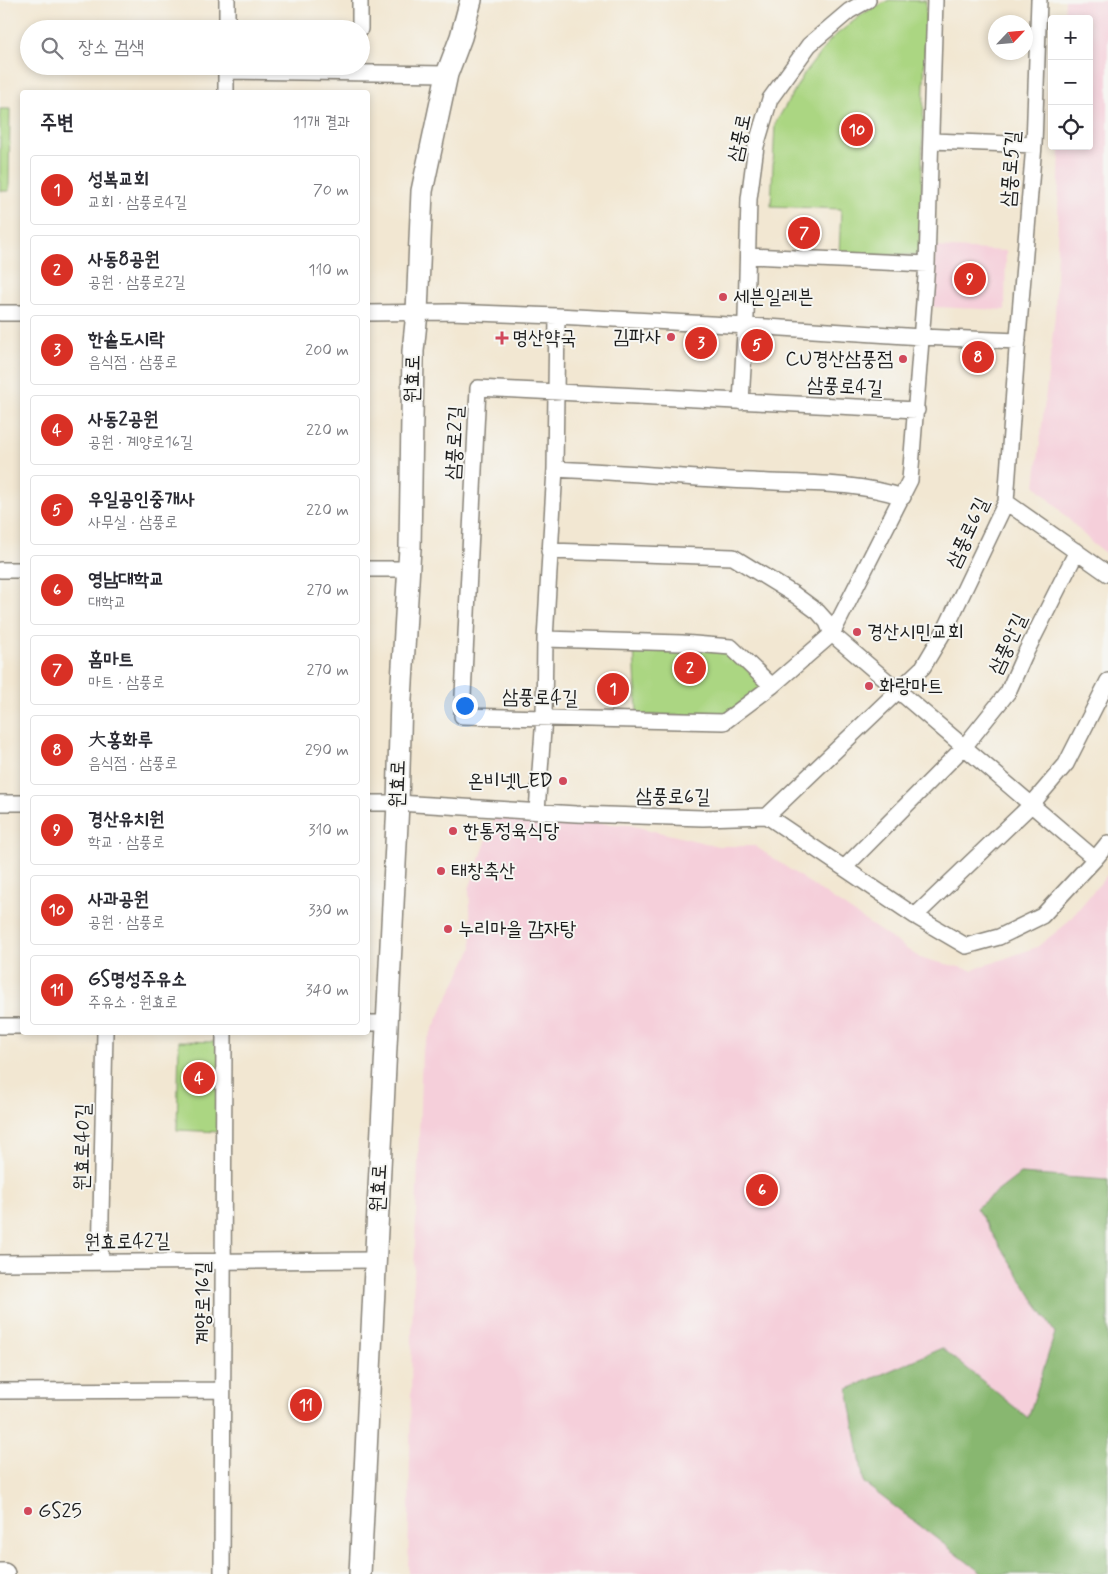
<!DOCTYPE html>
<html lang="ko">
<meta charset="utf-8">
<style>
:root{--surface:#fff;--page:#f2f2f3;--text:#2b2b33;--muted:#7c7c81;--line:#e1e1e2;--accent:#d93025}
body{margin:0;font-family:Mynerve,"LXGW WenKai TC","Poor Story",sans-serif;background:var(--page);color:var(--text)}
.controls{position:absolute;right:15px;top:15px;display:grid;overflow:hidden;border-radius:5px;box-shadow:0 2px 8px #0003}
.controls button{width:45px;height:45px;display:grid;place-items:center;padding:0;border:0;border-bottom:1px solid var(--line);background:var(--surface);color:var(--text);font:25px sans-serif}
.compass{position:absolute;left:988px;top:15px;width:45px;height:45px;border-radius:50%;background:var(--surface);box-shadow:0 2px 8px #0003;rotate:64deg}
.you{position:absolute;left:464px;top:705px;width:18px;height:18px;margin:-12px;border:4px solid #fff;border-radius:50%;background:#1a73e8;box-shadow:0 0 0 8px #1a73e833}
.badge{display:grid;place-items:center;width:32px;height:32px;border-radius:50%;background:var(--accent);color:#fff;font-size:16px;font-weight:700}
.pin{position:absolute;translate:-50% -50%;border:2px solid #fff;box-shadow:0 1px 5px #0006}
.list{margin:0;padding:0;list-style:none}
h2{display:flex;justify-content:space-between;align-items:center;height:65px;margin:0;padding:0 20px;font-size:21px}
h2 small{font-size:16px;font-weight:400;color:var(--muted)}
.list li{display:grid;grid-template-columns:32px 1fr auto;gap:15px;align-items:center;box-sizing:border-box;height:70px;margin:0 10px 10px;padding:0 10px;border:1px solid var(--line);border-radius:5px}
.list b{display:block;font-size:19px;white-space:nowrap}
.list p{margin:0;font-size:16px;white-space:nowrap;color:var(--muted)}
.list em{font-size:16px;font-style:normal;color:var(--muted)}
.icon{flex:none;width:28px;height:28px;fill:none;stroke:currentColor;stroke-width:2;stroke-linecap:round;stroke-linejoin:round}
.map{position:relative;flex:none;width:1108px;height:1574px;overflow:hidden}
.search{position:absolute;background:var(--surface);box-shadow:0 2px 8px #0003;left:20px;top:20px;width:350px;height:55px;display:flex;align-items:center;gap:12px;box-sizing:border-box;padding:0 18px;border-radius:28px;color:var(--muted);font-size:19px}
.panel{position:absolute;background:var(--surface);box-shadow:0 2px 8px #0003;left:20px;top:90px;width:350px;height:945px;border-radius:5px}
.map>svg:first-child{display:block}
.built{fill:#f5cfda}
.green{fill:#abd682;stroke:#64794f}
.forest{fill:#88b770;stroke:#526a46}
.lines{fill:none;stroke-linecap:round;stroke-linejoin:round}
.street-casing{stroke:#878277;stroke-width:18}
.secondary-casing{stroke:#878277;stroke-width:24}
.street{stroke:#fff;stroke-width:15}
.secondary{stroke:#fff;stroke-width:21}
.poi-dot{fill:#d1495b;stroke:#f6f6f2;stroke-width:2}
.labels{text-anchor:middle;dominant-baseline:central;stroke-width:4;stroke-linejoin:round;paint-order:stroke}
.street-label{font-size:20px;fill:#1c1c1c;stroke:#f6f6f2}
.poi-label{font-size:20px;fill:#1c1c1c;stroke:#f6f6f2;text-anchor:start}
</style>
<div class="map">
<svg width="1108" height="1574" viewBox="0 0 1108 1574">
<rect width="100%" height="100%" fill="#f6f6f2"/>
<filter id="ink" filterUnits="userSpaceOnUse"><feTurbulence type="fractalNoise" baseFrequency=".02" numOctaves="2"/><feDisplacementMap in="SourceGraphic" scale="10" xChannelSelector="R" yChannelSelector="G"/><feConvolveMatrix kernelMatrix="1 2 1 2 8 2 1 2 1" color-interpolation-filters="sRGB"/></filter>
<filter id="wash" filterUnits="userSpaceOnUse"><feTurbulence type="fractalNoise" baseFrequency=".0096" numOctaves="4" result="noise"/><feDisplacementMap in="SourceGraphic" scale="20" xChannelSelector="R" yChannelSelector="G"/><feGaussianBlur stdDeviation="1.12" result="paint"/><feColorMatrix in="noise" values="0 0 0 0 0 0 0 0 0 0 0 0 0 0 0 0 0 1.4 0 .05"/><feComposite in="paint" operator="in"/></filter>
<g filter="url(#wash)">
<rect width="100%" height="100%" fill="#f2e7d2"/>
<path class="built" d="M1065,0h43v555l-15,-11 -58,-59 20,-170 5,-169h29v-127h-25z
M935,247l71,4 -1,59 -72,-3z
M495,817l134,8 89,21h37l165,112 52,12 65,-23 29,-23 42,-50v700h-700l4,-245 10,-278 50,-103 -3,-59z"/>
<path class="green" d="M889,0l37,1 -6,254h-81l2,-46 -70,-3 4,-82 29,-50 27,-35 33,-26z
M0,109h10l-1,82h-9z
M634,646l95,4 34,36 -38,30 -88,-1z
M179,1041l41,1v90l-43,-2z"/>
<path class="forest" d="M1020,1174l88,6v394h-125l-119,-91 -16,-94 94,-41 86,70 27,-85 -79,-125z"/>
</g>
<g filter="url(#ink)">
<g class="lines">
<defs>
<path id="street" d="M360,0v29
M227,29v-29
M226,71l221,3
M226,92v-26
M932,141l102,4
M749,256l178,8
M0,313h22
M368,313l82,-1 107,4 210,11 154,10 97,4
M741,402l5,-86 3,-117 7,-53 14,-47 39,-54 40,-34 19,-11
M917,410l-439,-22 -16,328 262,6 48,-36 60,-52 78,-154 17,-216 8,-264
M555,469c65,3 131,9 197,12 51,3 102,0 151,16
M1006,502l102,72
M549,551l184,6 62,38 23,17 9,10 5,12 263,225
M368,569h41
M0,570h22
M545,639l137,4 49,4 41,39
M0,803h22
M368,803h30l178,11 127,4 64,-2 156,-149 23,-39 60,-126 11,-153 17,-204 5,-145
M537,811l7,-94 1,-78 10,-170 2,-153
M767,816l148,100 51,30 33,-9 43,-21 53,-57 13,-16
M845,867l119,-120 44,-55 16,-36 53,-105
M915,916l117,-112 34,-40 42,-83
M368,1023h19
M0,1026h22
M100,1262l5,-230
M0,1263l375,-3
M0,1391l223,-1
M222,1574l2,-542"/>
<path id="secondary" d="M0,1574h4
M360,1574l38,-771 3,-104 9,-151 3,-197 4,-38 5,-122 25,-117 14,-37 10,-37"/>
</defs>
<use href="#street" class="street-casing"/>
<use href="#secondary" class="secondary-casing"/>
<use href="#street" class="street"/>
<use href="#secondary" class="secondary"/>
</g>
</g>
<g class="poi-dot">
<circle cx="723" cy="297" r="5"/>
<circle cx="671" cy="337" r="5"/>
<path d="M499.5 330.5h5v5h5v5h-5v5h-5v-5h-5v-5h5z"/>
<circle cx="903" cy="359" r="5"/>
<circle cx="857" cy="632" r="5"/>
<circle cx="869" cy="686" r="5"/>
<circle cx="563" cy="781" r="5"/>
<circle cx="453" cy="831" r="5"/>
<circle cx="441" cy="871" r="5"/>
<circle cx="448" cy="929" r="5"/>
<circle cx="28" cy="1511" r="5"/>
</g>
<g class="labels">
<g class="street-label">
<text transform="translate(740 138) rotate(-78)">삼풍로</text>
<text transform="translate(1011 169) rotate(-86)">삼풍로5길</text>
<text transform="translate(413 379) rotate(-89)">원효로</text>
<text transform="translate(845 387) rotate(3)">삼풍로4길</text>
<text transform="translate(455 443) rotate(-87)">삼풍로2길</text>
<text transform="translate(968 533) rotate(-65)">삼풍로6길</text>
<text transform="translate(1008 644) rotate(-65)">삼풍안길</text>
<text transform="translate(540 698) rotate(1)">삼풍로4길</text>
<text transform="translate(398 784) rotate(-88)">원효로</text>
<text transform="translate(673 797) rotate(1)">삼풍로6길</text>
<text transform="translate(83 1147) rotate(-89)">원효로40길</text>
<text transform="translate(379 1188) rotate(-87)">원효로</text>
<text transform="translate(127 1242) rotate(-1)">원효로42길</text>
<text transform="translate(203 1303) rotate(-90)">계양로16길</text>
</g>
<g class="poi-label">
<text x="733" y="297">세븐일레븐</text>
<text x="661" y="337" text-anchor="end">김파사</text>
<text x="512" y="338">명산약국</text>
<text x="893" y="359" text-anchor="end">CU경산삼풍점</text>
<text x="867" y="632">경산시민교회</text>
<text x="879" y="686">화랑마트</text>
<text x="553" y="781" text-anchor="end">온비넷LED</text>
<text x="463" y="831">한통정육식당</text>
<text x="451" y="871">태창축산</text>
<text x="458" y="929">누리마을 감자탕</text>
<text x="38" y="1511">GS25</text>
</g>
</g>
</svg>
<div class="controls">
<button>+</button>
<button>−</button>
<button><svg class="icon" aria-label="locate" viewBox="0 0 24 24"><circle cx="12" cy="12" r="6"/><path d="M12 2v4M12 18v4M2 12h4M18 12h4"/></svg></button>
</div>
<svg class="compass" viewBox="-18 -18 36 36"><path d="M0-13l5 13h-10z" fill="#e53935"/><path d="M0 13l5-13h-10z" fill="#7c7c81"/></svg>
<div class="you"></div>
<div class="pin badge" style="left:613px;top:689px">1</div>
<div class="pin badge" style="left:690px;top:668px">2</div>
<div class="pin badge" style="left:701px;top:343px">3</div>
<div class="pin badge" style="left:199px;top:1078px">4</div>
<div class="pin badge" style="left:757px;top:345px">5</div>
<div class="pin badge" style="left:762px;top:1190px">6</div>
<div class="pin badge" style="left:804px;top:233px">7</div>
<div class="pin badge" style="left:978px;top:357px">8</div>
<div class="pin badge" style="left:970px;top:279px">9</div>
<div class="pin badge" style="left:857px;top:130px">10</div>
<div class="pin badge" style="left:306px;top:1405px">11</div>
<div class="search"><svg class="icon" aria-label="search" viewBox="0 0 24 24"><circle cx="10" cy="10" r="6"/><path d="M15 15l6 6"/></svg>장소 검색</div>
<section class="panel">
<h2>주변<small>11개 결과</small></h2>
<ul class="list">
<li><span class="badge">1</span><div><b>성복교회</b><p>교회 · 삼풍로4길</p></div><em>70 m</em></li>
<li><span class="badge">2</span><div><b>사동8공원</b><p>공원 · 삼풍로2길</p></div><em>110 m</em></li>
<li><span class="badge">3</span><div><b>한솥도시락</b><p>음식점 · 삼풍로</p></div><em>200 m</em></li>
<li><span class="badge">4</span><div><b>사동2공원</b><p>공원 · 계양로16길</p></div><em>220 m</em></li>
<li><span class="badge">5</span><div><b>우일공인중개사</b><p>사무실 · 삼풍로</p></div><em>220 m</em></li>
<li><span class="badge">6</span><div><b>영남대학교</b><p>대학교</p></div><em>270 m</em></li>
<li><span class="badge">7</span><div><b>홈마트</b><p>마트 · 삼풍로</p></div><em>270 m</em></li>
<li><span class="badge">8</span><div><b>大홍화루</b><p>음식점 · 삼풍로</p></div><em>290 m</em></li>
<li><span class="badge">9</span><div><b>경산유치원</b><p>학교 · 삼풍로</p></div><em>310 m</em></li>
<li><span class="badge">10</span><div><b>사과공원</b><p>공원 · 삼풍로</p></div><em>330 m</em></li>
<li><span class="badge">11</span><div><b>GS명성주유소</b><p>주유소 · 원효로</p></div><em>340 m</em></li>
</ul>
</section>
</div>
